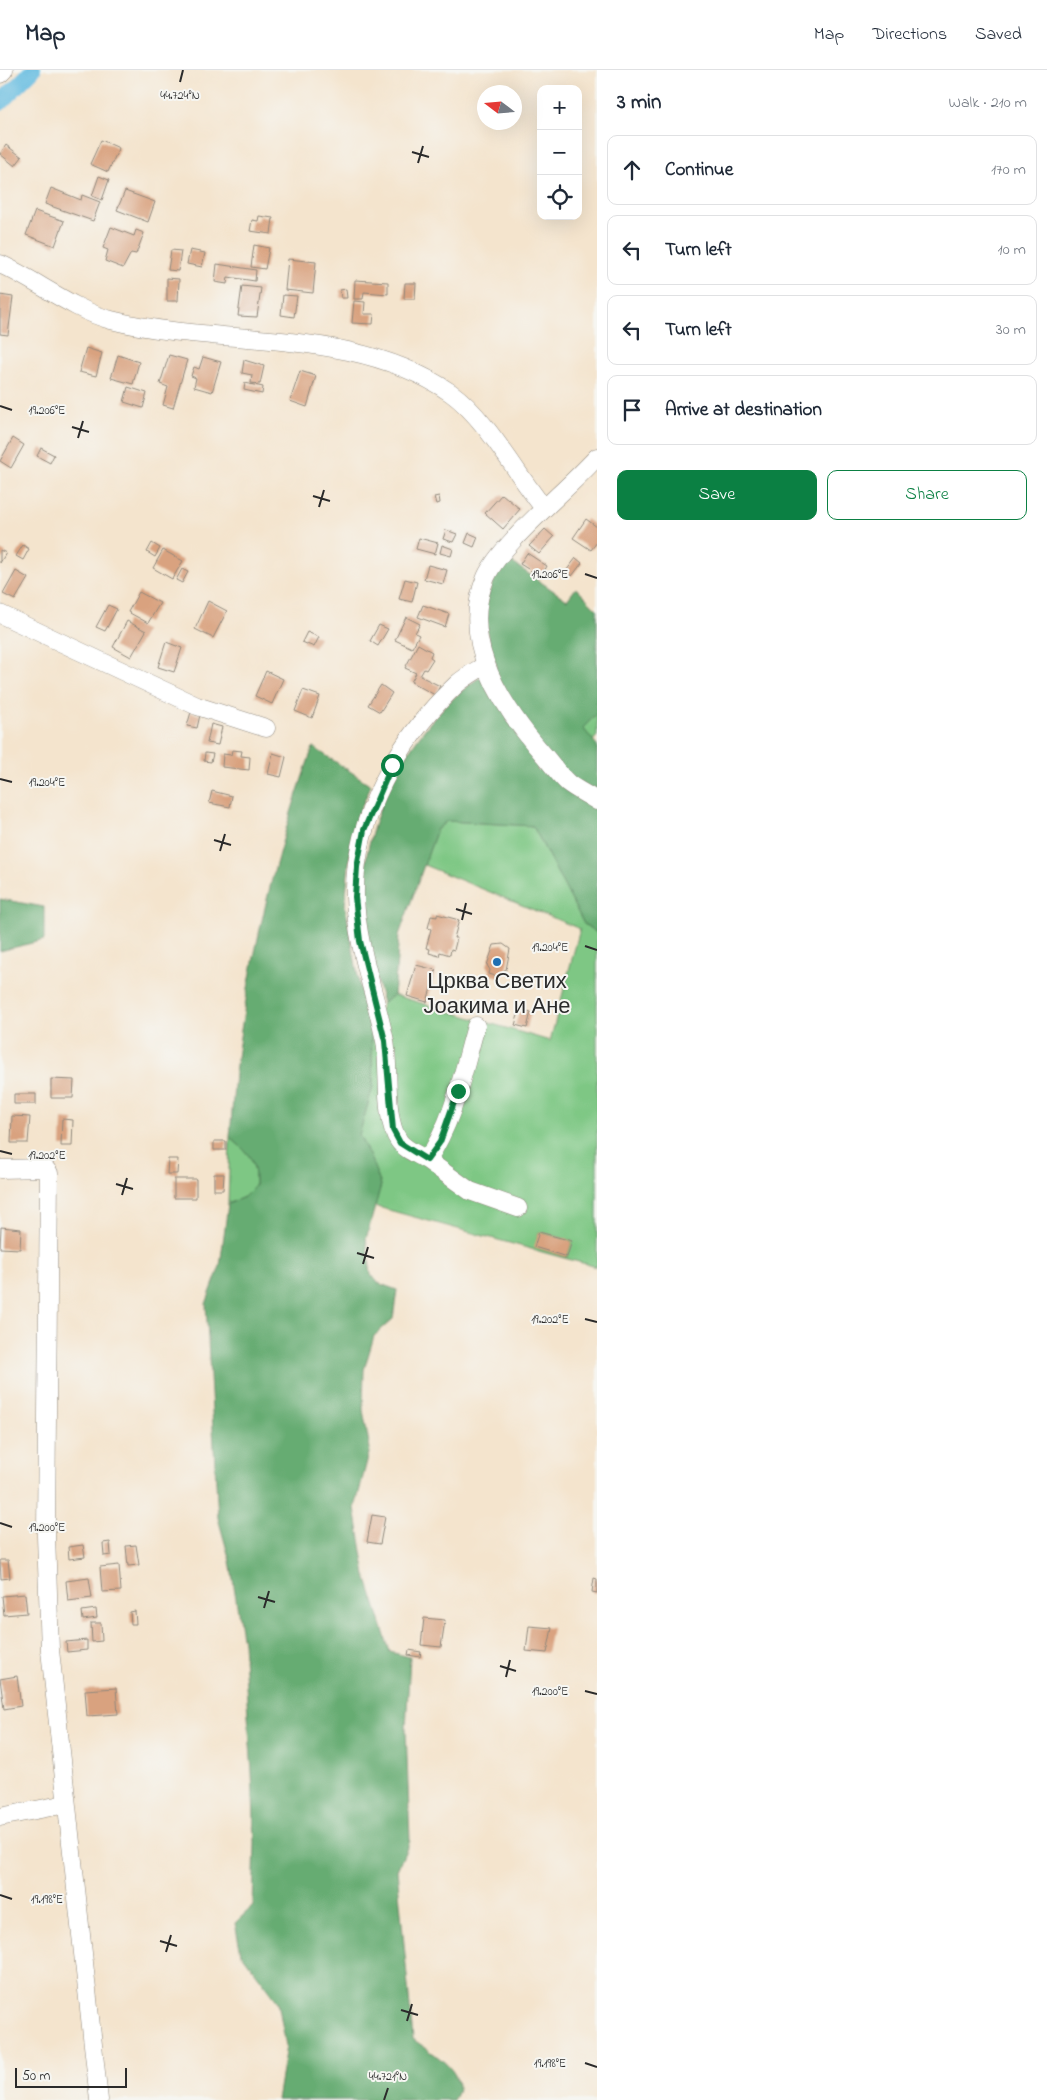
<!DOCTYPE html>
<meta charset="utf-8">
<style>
:root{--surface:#fff;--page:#f2f2f3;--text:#1f2937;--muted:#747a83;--line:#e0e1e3;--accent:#0b8043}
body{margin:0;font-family:"Indie Flower",sans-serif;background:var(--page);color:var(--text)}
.controls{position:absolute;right:15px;top:15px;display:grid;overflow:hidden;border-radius:10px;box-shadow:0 5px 20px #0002}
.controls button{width:45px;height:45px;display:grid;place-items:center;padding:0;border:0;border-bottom:1px solid var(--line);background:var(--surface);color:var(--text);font:25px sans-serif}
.compass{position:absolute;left:477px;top:15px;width:45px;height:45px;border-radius:50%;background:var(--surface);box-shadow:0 5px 20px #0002;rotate:286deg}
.scale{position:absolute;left:15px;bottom:12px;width:112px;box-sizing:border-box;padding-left:5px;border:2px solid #2b2b2b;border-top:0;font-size:14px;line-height:18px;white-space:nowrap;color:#2b2b2b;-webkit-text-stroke:4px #f6f6f2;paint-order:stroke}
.stop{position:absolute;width:15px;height:15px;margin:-11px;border:4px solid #0b8043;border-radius:50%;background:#fff}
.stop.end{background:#0b8043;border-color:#fff;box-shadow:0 1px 5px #0008}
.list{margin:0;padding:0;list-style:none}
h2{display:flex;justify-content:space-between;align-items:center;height:65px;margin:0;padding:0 20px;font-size:21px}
h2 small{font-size:16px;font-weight:400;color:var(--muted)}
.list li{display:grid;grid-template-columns:32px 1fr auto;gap:15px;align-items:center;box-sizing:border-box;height:70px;margin:0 10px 10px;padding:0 10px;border:1px solid var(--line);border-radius:10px}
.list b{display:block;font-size:19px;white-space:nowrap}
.list em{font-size:16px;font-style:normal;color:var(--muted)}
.actions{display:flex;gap:10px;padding:15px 20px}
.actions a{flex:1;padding:11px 0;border:1px solid var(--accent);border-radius:10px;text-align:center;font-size:18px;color:var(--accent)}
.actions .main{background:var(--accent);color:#fff}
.icon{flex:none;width:28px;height:28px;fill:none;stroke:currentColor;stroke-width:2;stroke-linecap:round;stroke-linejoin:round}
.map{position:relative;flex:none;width:597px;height:2030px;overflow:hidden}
header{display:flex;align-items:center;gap:30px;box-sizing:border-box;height:70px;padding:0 25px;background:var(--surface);border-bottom:1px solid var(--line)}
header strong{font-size:24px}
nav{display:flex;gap:28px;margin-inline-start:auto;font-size:18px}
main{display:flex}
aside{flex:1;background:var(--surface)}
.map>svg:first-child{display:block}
.green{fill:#7ec784;stroke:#547958;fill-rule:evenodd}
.forest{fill:#66ac72;stroke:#486c4e}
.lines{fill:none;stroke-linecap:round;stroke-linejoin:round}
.canal{stroke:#63bbe0;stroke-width:16}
.building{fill:#d9a27f}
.minor-casing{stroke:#90887c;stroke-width:19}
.minor{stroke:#fff;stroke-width:18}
.route{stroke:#0b8043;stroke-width:6}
.ticks{fill:none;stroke:#2b2b2b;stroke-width:2}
.poi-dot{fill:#1f6fb2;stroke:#f6f6f2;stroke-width:2}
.labels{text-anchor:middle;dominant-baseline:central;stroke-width:4;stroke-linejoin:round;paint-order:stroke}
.poi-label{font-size:22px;fill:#2b2b2b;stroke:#f6f6f2}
.ticks-label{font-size:12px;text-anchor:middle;fill:#2b2b2b;stroke:#f6f6f2;stroke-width:4;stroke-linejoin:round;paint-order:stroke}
</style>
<header>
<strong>Map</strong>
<nav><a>Map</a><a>Directions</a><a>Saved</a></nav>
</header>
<main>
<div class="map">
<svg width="597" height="2030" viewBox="0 0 597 2030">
<rect width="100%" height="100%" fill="#f6f6f2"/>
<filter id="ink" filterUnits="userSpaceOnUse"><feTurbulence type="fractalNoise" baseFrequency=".02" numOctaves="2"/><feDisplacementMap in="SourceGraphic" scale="10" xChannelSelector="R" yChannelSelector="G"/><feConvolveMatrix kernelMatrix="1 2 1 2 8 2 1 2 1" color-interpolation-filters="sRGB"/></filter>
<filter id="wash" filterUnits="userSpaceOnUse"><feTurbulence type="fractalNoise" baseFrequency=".0096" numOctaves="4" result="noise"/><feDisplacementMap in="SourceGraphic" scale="20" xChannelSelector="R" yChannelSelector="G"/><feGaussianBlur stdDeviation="1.12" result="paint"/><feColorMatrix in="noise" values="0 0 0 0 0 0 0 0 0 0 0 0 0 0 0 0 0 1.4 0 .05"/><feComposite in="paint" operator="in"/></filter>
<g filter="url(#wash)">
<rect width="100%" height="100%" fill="#f4e4cd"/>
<path class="green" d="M597,643v23l-4,5 -10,-13z
M447,751l86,5 51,98 13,9v334l-223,-61 7,-21 -22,-50 14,-49 -2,-55 12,-28 11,-8 156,46 30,-112 -156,-64 13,-36zM539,1162l33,9 -5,16 -32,-10z
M230,1067c19,17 26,22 25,49l-11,11 -16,7z"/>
<path class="forest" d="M507,489l60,41 9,-12 21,21v104l-14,15 14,17v188l-13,-9 -51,-98 -86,-5 -10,8 -38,106 -5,60 -11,8c-9,-33 -19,-66 -20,-101 -3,-88 56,-194 134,-235 -15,-48 -19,-65 10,-108z
M313,677l58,38 -14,33 -7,35 -5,52 14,78 12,48 2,55 -14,49 11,22 11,28 -15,54 5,35 7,9 19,7 -4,29 -19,17 -10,34 -1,40 7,39 -15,59 11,68 24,76 20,5 -4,71 4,113 -13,29 16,169c18,14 59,34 40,61h-176l9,-54 -8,-44 -37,-49 -6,-30 18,-17 2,-64 -3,-69 -9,-130 -13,-82 -12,-43 -12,-214 14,-38 8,-62 16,-7 11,-11c1,-27 -6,-32 -25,-49 2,-21 3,-43 5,-64 14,-112 40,-221 78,-326z
M0,829l44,8v33l-44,11z"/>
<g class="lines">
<path class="canal" d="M0,33l33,-33"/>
</g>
<g id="blocks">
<path class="building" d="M101,70l18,8 -11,24 -18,-8z
M6,75l16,12 -7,9 -15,-12z
M99,106l10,4 -7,20 -10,-4z
M51,118l30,12 1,-5 18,7 -7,19 -48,-17z
M125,121l30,11 -7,20 -31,-12z
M35,141l29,10 -9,25 -29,-11z
M259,146l14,2 -2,16 -21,-3 2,-11 6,1z
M111,157l23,9 2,-6 8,3 -8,21 -5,-1 -8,15 -18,-7 3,-11 -5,-2z
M254,175l15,3 -4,21 -14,-2z
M171,180l10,1 -3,20 -10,-1z
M190,180l15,3 -3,14 -15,-3z
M288,189l28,3 -3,31 -28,-3z
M217,194l39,6 -1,11 -27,-4 -1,7 -12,-2z
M167,208l12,1 -1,22h-11z
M355,210l33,2v12l-24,-2 -1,7h-9z
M405,213h11l-1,16h-11z
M242,216l19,2 -4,29 -19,-1z
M346,219l1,9h-6l-1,-8z
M0,225l13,2 -5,38 -8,-1z
M283,225l14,1 -3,21 -13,-2z
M354,231l11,1 -1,12h10l-1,10 -21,-1z
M86,278l16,5 -6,23 -17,-4z
M118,285l21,7 -6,22 -22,-6z
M169,285l18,5 -14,48 -10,-3 5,-18 -8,-3z
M203,287l18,5 -9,30 -18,-5 2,-9 -5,-2 3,-9 5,2z
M244,290l20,6 -4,18 -9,-1 1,-8 -10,-2z
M300,301l16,5 -9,31 -17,-6z
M245,313l18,4 -1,7 -18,-4z
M128,317l19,6 -4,15 -19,-6z
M13,368l11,7 -13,23 -11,-7z
M41,378l13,7 -4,8 -13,-7z
M502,424l18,15 -17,20 -18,-16z
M439,426l1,7 -4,1 -2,-7z
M586,449l11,8v15l-6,8 -18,-12z
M545,459l9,8 -15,17 -10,-8z
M446,460l11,4 -4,8 -10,-3z
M469,463l9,4 -4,10 -9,-4z
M419,468l19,5 -3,11 -19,-5z
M152,473l8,5 -5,9 -8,-5z
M23,475l6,4 -6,11 -7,-4z
M442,475l11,4 -2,7 -11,-3z
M0,480l6,3 -6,10z
M163,480l20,11 -11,18 -19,-11z
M527,483l20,13 -6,11 -21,-13z
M576,488l6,5 -10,13 -6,-5z
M428,495l19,5 -4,14 -19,-5z
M182,499l6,3 -6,11 -6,-3z
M16,501l12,7 -13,22 -12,-6z
M405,509l12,3 -5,20 -13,-3z
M139,522l21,11 -12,20 -20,-11z
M208,531l19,10 -14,27 -18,-9z
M108,535l9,4 -12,22 -9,-4z
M423,535l26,9 -4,13 -27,-10z
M406,547l14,7 -5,9 4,2 -7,13 -17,-8z
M127,551l19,10 -15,26 -18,-10z
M379,555l9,4 -10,17 -8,-5z
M307,562l12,5 -5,10 -12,-5z
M166,572l16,6 -8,24 -16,-5z
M418,574l14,8 -2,5 3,2 -7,11 -2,-1 -4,7 20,10 -5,9 -24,-13 5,-9 -11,-5z
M266,601l17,8 -11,25 -17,-8z
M381,615l11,8 -12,19 -12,-7z
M303,620l17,6 -8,22 -17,-7z
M191,642l9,3 -3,13 -10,-2z
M211,654l11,3 -4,18 -11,-2z
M232,680l10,1 -1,5 9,1 -1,13 -27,-3 1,-13 8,1z
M205,683l8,1 -2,8 -7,-1z
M273,683l13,4 -5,20 -13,-3z
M212,721l20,5 -2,11 -21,-4z
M437,844l22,6 -5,18h3l-3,12 -3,-1 -1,6 -10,-3 -1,4 -10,-3 1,-4 -4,-1 5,-19 -3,-1 3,-12 6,1z
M503,874l7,5 -4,21h-2l-1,4 -2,-1 -2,4 -10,-3 1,-4 -3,-5 7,-20z
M416,895l20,5 -9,32 -20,-6z
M520,939l11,3 -4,16 -12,-3z
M51,1009l23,1 -1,18h-22z
M14,1024h22v10h-22z
M12,1046l18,1 -2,26h-17z
M62,1049l11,1 -1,26h-11z
M214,1071h12v9h-12z
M168,1089h10l-1,15h-10z
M214,1104h10l-1,16h-9z
M174,1109h22v19h-22z
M1,1157l20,2 -1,20 -20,-1z
M539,1162l33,9 -5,16 -33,-10z
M372,1445l13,2 -5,27 -13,-2z
M110,1472l1,13 -7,1 -1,-13z
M83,1475l2,12 -16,2 -1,-12z
M136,1475l3,20 -11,1 -2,-20z
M0,1490h8l2,18 -9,1z
M119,1495l2,26 -19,1 -2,-25z
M89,1508l3,20 -24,3 -2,-20z
M594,1508l3,1v14l-5,-1z
M25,1524l2,19 -23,2 -2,-19z
M96,1539l1,9 -14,2 -1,-9z
M135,1541l1,13h-5l-1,-12z
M424,1548l21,2 -4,27 -20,-2z
M91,1553h10l1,18 -10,1z
M529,1556l23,2 -5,25 -21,-2z
M87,1570v10l-20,2 -1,-10z
M409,1580l12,2 -1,5 -12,-2z
M17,1606l4,30 -17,3 -4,-30z
M116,1618l2,26 -31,2 -2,-26z"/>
</g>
</g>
<g filter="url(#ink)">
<use href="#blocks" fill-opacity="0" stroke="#90887c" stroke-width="1"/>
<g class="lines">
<defs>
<path id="minor" d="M0,4l4,-4
M0,194c36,16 73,46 111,56 111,28 241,5 340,73 34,24 65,80 92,114
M597,387c-26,28 -55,52 -81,80 -11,12 -23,25 -30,40 -28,63 16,130 57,177 8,9 16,21 25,29 9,7 20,12 29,18
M0,544l197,92 69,22
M476,956c-13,45 -22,95 -49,134 -8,-5 -23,-11 -28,-19 -16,-23 -9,-72 -14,-100 -10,-48 -28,-94 -30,-144 -2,-79 45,-160 102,-213 8,-7 19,-13 28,-19
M427,1090l43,31 48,17
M0,1099l45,-1 4,5 -3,363 4,114 49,450
M0,1747l66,-13"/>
</defs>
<use href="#minor" class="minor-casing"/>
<use href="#minor" class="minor"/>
</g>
</g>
<g class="lines" filter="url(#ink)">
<path class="route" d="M392,695l-28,65 -7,37 -2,30 5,44 25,100 8,89 7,13 27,17 13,-18 18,-51"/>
</g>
<path class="ticks" d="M180,12l3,-12M412,82l17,5M418,93l5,-17M0,336l12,4M72,357l17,5M78,368l5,-17M313,426l17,5M319,437l5,-17M585,504l12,4M0,709l12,3M214,770l17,5M220,781l5,-17M456,839l16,5M462,850l4,-17M585,876l12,4M0,1081l12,3M116,1114l17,5M122,1125l5,-17M357,1183l17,5M363,1194l5,-17M585,1249l12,3M0,1453l12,4M258,1527l17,5M264,1538l5,-17M500,1596l16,5M506,1607l4,-17M585,1621l12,3M0,1825l12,4M160,1871l17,5M166,1882l5,-17M401,1940l17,5M407,1951l5,-17M585,1993l12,4M384,2030l4,-12"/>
<circle class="poi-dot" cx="497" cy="892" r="5"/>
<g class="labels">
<g class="poi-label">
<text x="497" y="913">Црква Светих<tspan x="497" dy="25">Јоакима и Ане</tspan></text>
</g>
</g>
<g class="ticks-label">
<text x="180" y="29">44.724°N</text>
<text x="47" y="344">19.206°E</text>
<text x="550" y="508">19.206°E</text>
<text x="47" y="716">19.204°E</text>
<text x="550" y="881">19.204°E</text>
<text x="47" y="1089">19.202°E</text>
<text x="550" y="1253">19.202°E</text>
<text x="47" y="1461">19.200°E</text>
<text x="550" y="1625">19.200°E</text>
<text x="47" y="1833">19.198°E</text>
<text x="550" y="1997">19.198°E</text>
<text x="388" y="2010">44.721°N</text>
</g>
</svg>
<div class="controls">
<button>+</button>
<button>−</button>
<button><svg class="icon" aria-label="locate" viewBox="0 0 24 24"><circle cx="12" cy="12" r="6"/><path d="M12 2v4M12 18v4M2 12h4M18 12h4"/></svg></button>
</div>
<svg class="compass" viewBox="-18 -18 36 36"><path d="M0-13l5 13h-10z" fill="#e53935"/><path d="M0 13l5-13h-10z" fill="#747a83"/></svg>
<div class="scale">50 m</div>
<div class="stop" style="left:392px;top:695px"></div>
<div class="stop end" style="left:458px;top:1021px"></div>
</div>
<aside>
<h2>3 min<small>Walk · 210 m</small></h2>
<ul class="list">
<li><svg class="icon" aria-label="ahead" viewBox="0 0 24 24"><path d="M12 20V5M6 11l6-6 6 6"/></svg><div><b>Continue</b></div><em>170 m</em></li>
<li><svg class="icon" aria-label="left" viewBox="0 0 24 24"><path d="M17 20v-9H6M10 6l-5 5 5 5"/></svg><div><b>Turn left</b></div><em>10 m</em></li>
<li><svg class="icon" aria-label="left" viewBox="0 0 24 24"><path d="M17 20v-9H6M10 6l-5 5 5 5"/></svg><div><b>Turn left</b></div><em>30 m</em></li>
<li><svg class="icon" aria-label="arrive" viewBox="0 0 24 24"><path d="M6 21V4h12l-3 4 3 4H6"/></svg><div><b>Arrive at destination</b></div></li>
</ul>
<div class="actions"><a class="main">Save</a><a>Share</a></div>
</aside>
</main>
